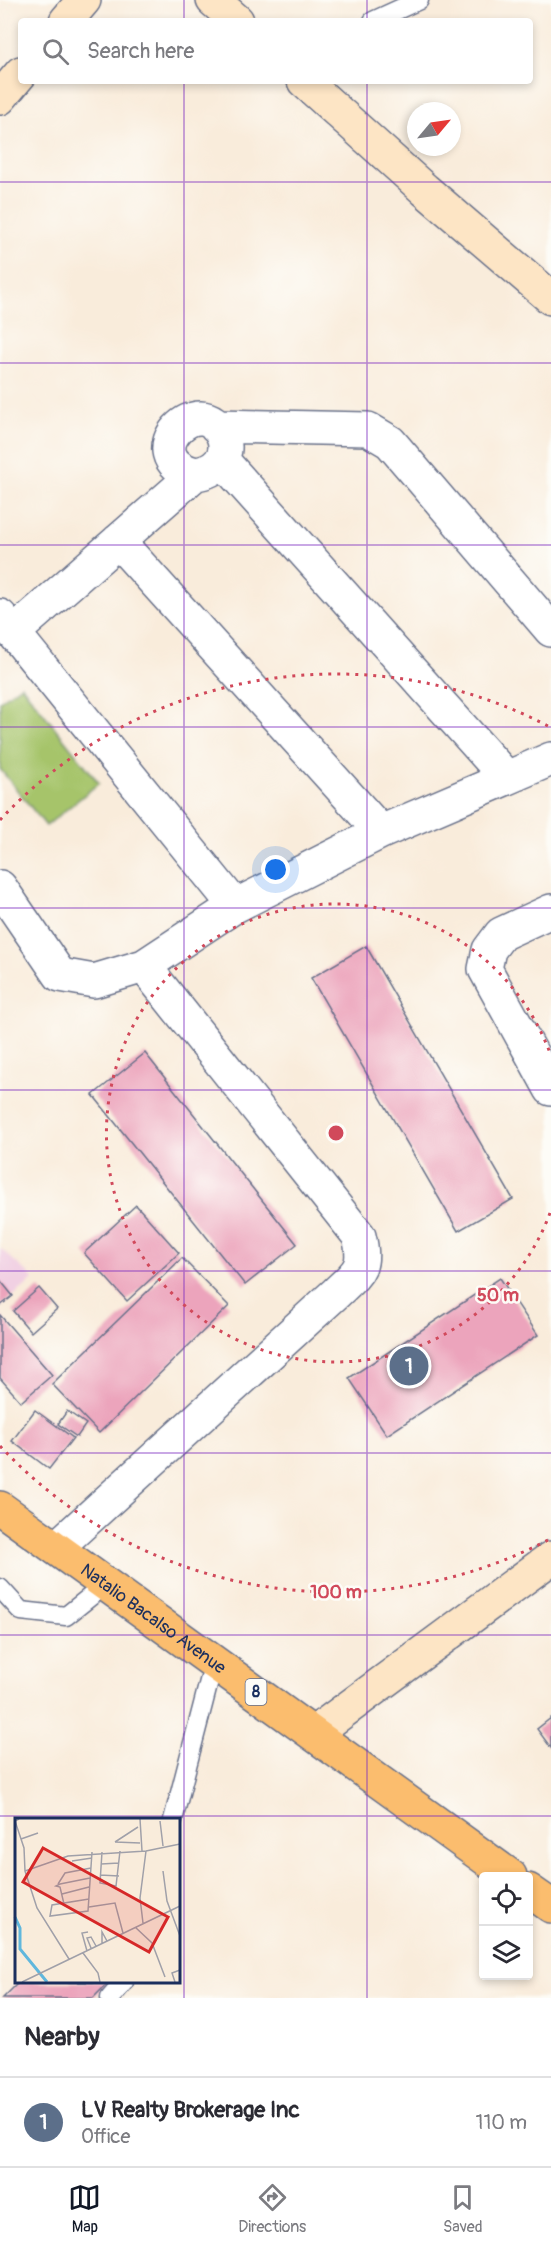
<!DOCTYPE html>
<style>
:root{--surface:#fff;--page:#f2f2f3;--text:#2b2b33;--muted:#7c7c81;--line:#e1e1e2;--accent:#111827}
body{margin:0;font-family:Pangolin,sans-serif;background:var(--page);color:var(--text)}
.controls{position:absolute;right:18px;bottom:18px;display:grid;overflow:hidden;border-radius:6px;box-shadow:0 3px 9px #0003}
.controls button{width:54px;height:54px;display:grid;place-items:center;padding:0;border:0;border-bottom:2px solid var(--line);background:var(--surface);color:var(--text);font:30px sans-serif}
.compass{position:absolute;left:407px;top:102px;width:54px;height:54px;border-radius:50%;background:var(--surface);box-shadow:0 3px 9px #0003;rotate:61deg}
.you{position:absolute;left:276px;top:870px;width:21px;height:21px;margin:-15px;border:4px solid #fff;border-radius:50%;background:#1a73e8;box-shadow:0 0 0 9px #1a73e833}
.badge{display:grid;place-items:center;width:39px;height:39px;border-radius:50%;background:var(--accent);color:#fff;font-size:20px;font-weight:700}
.pin{position:absolute;translate:-50% -50%;border:3px solid #fff;box-shadow:0 2px 6px #0006}
.list{margin:0;padding:0;list-style:none}
h2{display:flex;justify-content:space-between;align-items:center;height:78px;margin:0;padding:0 24px;font-size:26px}
h2 small{font-size:20px;font-weight:400;color:var(--muted)}
.list li{display:grid;grid-template-columns:39px 1fr auto;gap:18px;align-items:center;box-sizing:border-box;height:90px;padding:0 24px;border-top:2px solid var(--line)}
.list b{display:block;font-size:22px;white-space:nowrap}
.list p{margin:0;font-size:20px;white-space:nowrap;color:var(--muted)}
.list em{font-size:20px;font-style:normal;color:var(--muted)}
.icon{flex:none;width:33px;height:33px;fill:none;stroke:currentColor;stroke-width:2;stroke-linecap:round;stroke-linejoin:round}
.map{position:relative;flex:none;width:551px;height:1998px;overflow:hidden}
.search{position:absolute;background:var(--surface);box-shadow:0 3px 9px #0003;left:18px;right:18px;top:18px;height:66px;display:flex;align-items:center;gap:15px;box-sizing:border-box;padding:0 21px;border-radius:6px;color:var(--muted);font-size:22px}
.sheet{height:168px;background:var(--surface)}
nav{display:flex;justify-content:space-around;align-items:center;box-sizing:border-box;height:84px;border-top:2px solid var(--line);background:var(--surface);font-size:16px;color:var(--muted)}
nav a{display:grid;justify-items:center;gap:3px}
nav .on{color:var(--accent)}
.map>svg:first-child{display:block}
.built{fill:#f1d0e3}
.green{fill:#a6c46b;stroke:#607a64;stroke-width:1.5}
.building{fill:#eca4bc}
.lines{fill:none;stroke-linecap:round;stroke-linejoin:round}
.lane-casing{stroke:#69718a;stroke-width:21}
.street-casing{stroke:#69718a;stroke-width:36}
.secondary-casing{stroke:#69718a;stroke-width:36}
.highway-casing{stroke:#69718a;stroke-width:36}
.lane{stroke:#fff;stroke-width:18}
.street{stroke:#fff;stroke-width:33}
.secondary{stroke:#fde5c5;stroke-width:33}
.highway{stroke:#fbbd6e;stroke-width:33}
.grid{fill:none;stroke:#7b2cbf;stroke-width:1.5;stroke-opacity:0.55}
.ring{fill:none;stroke:#d1495b;stroke-width:3;stroke-dasharray:3 6}
.labels{text-anchor:middle;dominant-baseline:central;stroke-width:5;stroke-linejoin:round;paint-order:stroke}
.shield{fill:#fdfcf7;stroke:#5f6c8c;stroke-width:1.5}
.shield-label{font-size:16px;font-weight:bold;fill:#1b2f5e}
.street-label{font-size:18px;fill:#1b2f5e;stroke:#fdfcf7}
.inset-river{fill:none;stroke:#60b7dd;stroke-width:3}
.inset-road{fill:none;stroke:#a0a0a9;stroke-width:1.5}
.view{fill:#d62828;fill-opacity:0.15;stroke:#d62828;stroke-width:3}
.inset-edge{fill:none;stroke:#1b2f5e;stroke-width:3}
.centre{fill:#d1495b;stroke:#fdfcf7;stroke-width:3}
.ring-label{font-size:18px;text-anchor:middle;font-weight:bold;fill:#d1495b;stroke:#fdfcf7;stroke-width:5;stroke-linejoin:round;paint-order:stroke}
</style>
<div class="map">
<svg width="551" height="1998" viewBox="0 0 551 1998">
<rect width="100%" height="100%" fill="#fdfcf7"/>
<filter id="ink" filterUnits="userSpaceOnUse"><feTurbulence type="fractalNoise" baseFrequency=".0167" numOctaves="2"/><feDisplacementMap in="SourceGraphic" scale="12" xChannelSelector="R" yChannelSelector="G"/><feConvolveMatrix kernelMatrix="1 2 1 2 8 2 1 2 1" color-interpolation-filters="sRGB"/></filter>
<filter id="wash" filterUnits="userSpaceOnUse"><feTurbulence type="fractalNoise" baseFrequency=".008" numOctaves="4" result="noise"/><feDisplacementMap in="SourceGraphic" scale="24" xChannelSelector="R" yChannelSelector="G"/><feGaussianBlur stdDeviation="1.35" result="paint"/><feColorMatrix in="noise" values="0 0 0 0 0 0 0 0 0 0 0 0 0 0 0 0 0 1.4 0 .05"/><feComposite in="paint" operator="in"/></filter>
<g filter="url(#wash)">
<rect width="100%" height="100%" fill="#f9ecdb"/>
<path class="built" d="M0,1248l34,31 -34,28z"/>
<path class="green" d="M21,685l78,98 -53,43 -46,-57v-68z"/>
<g id="blocks">
<path class="building" d="M366,946l147,253 -55,32 -147,-253z
M145,1053l152,191 -52,41 -152,-190z
M136,1205l43,48 -52,48 -43,-48z
M182,1258l47,48 -130,127 -47,-49z
M500,1278l38,57 -151,100 -38,-57z
M0,1280l13,16 -13,10z
M39,1288l18,21 -26,23 -18,-21z
M0,1315l52,60 -31,27 -21,-24z
M35,1410l38,28 -24,31 -37,-28z
M67,1411l19,13 -9,13 -19,-13z
M551,1718v30l-14,-19z
M19,1982h90l-16,16h-90z"/>
</g>
</g>
<g filter="url(#ink)">
<use href="#blocks" fill-opacity="0" stroke="#69718a" stroke-width="1.5"/>
<g class="lines">
<defs>
<path id="lane" d="M373,21l46,-21
M0,1588l21,23 45,5 40,-32
M173,1820l41,-158
M110,1998l14,-16"/>
<path id="street" d="M216,426l152,3 22,13 161,188
M222,460l284,317
M118,541l263,291
M0,616l235,290
M13,633l182,-159c20,-2 36,-17 28,-38 -21,-51 -92,20 -28,38
M0,887l60,88 34,6 50,-15 91,-60 146,-74 170,-73
M551,911l-50,23 -12,16 -4,19 66,120
M56,1548l280,-255c22,-21 31,-25 23,-57l-215,-270"/>
<path id="secondary" d="M213,0l24,21
M66,21l18,-21
M304,81l121,109 126,108
M0,98l21,-25
M314,1733l237,-175"/>
<g id="highway">
<path id="s1" d="M0,1508l510,368"/>
<path d="M528,1890l23,16"/>
</g>
</defs>
<use href="#lane" class="lane-casing"/>
<use href="#street" class="street-casing"/>
<use href="#secondary" class="secondary-casing"/>
<use href="#highway" class="highway-casing"/>
<use href="#lane" class="lane"/>
<use href="#street" class="street"/>
<use href="#secondary" class="secondary"/>
<use href="#highway" class="highway"/>
</g>
</g>
<path class="grid" d="M184,0v21M367,0v21M184,81v1917M367,81v1917M0,182h551M0,363h551M0,545h551M0,727h551M0,908h551M0,1090h551M0,1271h551M0,1453h551M0,1635h551M0,1816h551"/>
<g class="ring">
<path d="M550 1213A229 229 0 1 1 550 1053"/>
<path d="M548 1540A459 459 0 0 1 0 1446M0 820A459 459 0 0 1 548 726"/>
</g>
<g class="labels">
<rect class="shield" x="245.5" y="1679" width="21" height="26" rx="4.5"/>
<g class="shield-label">
<text x="256" y="1692">8</text>
</g>
<g class="street-label">
<text stroke="none"><textPath href="#s1" startOffset="189">Natalio Bacalso Avenue</textPath></text>
</g>
</g>
<g transform="translate(15 1818)">
<rect width="165" height="165" fill="#f9ecdb"/>
<path class="inset-river" d="M0,99l5,11v21l27,33"/>
<path class="inset-road" d="M4,1l-4,2 9,27 1,23 12,37 32,51M125,1l2,32M145,3l3,25M6,21l17,-6M100,24l23,-15M100,24l25,1M87,34l-2,31 16,3 4,-35M57,43l20,-3M86,46l18,-1M10,53l43,-15 78,-5 34,-7M148,53l4,30 13,35M85,57l19,1M43,66l7,-11 26,-5M45,66l30,-6M45,66l-4,2 4,1 4,17M47,76l27,-7M74,81l-37,6 -2,11 38,-5 4,-59M74,89l26,-4 8,30M128,105l-3,-25 6,-47M120,109l17,16 13,34M87,125v-11l5,9M76,130l-4,-10 4,-1 5,9M72,133l-5,-18 6,-1M68,135l15,20 2,9M7,164l158,-76M160,164l-3,-9 8,-3"/>
<path class="view" d="M28,30l125,69 -19,35 -126,-70z"/>
<rect width="165" height="165" class="inset-edge"/>
</g>
<circle cx="336" cy="1133" r="9" class="centre"/>
<g class="ring-label">
<text x="498" y="1301">50 m</text>
<text x="336" y="1598">100 m</text>
</g>
</svg>
<div class="controls">
<button><svg class="icon" aria-label="locate" viewBox="0 0 24 24"><circle cx="12" cy="12" r="6"/><path d="M12 2v4M12 18v4M2 12h4M18 12h4"/></svg></button>
<button><svg class="icon" aria-label="layers" viewBox="0 0 24 24"><path d="M12 4l9 5-9 5-9-5zM3 14l9 5 9-5"/></svg></button>
</div>
<svg class="compass" viewBox="-18 -18 36 36"><path d="M0-13l5 13h-10z" fill="#e53935"/><path d="M0 13l5-13h-10z" fill="#7c7c81"/></svg>
<div class="you"></div>
<div class="pin badge" style="left:409px;top:1366px;background:#5c6f8a">1</div>
<div class="search"><svg class="icon" aria-label="search" viewBox="0 0 24 24"><circle cx="10" cy="10" r="6"/><path d="M15 15l6 6"/></svg>Search here</div>
</div>
<section class="sheet">
<h2>Nearby<small></small></h2>
<ul class="list">
<li><span class="badge" style="background:#5c6f8a">1</span><div><b>LV Realty Brokerage Inc</b><p>Office</p></div><em>110 m</em></li>
</ul>
</section>
<nav>
<a class="on"><svg class="icon" aria-label="map" viewBox="0 0 24 24"><path d="M3 6l6-2 6 2 6-2v14l-6 2-6-2-6 2zM9 4v14M15 6v14"/></svg>Map</a>
<a><svg class="icon" aria-label="directions" viewBox="0 0 24 24"><path d="M12 3l9 9-9 9-9-9zM9 14v-3h6M13 9l2 2-2 2"/></svg>Directions</a>
<a><svg class="icon" aria-label="saved" viewBox="0 0 24 24"><path d="M7 4h10v16l-5-4-5 4z"/></svg>Saved</a>
</nav>
